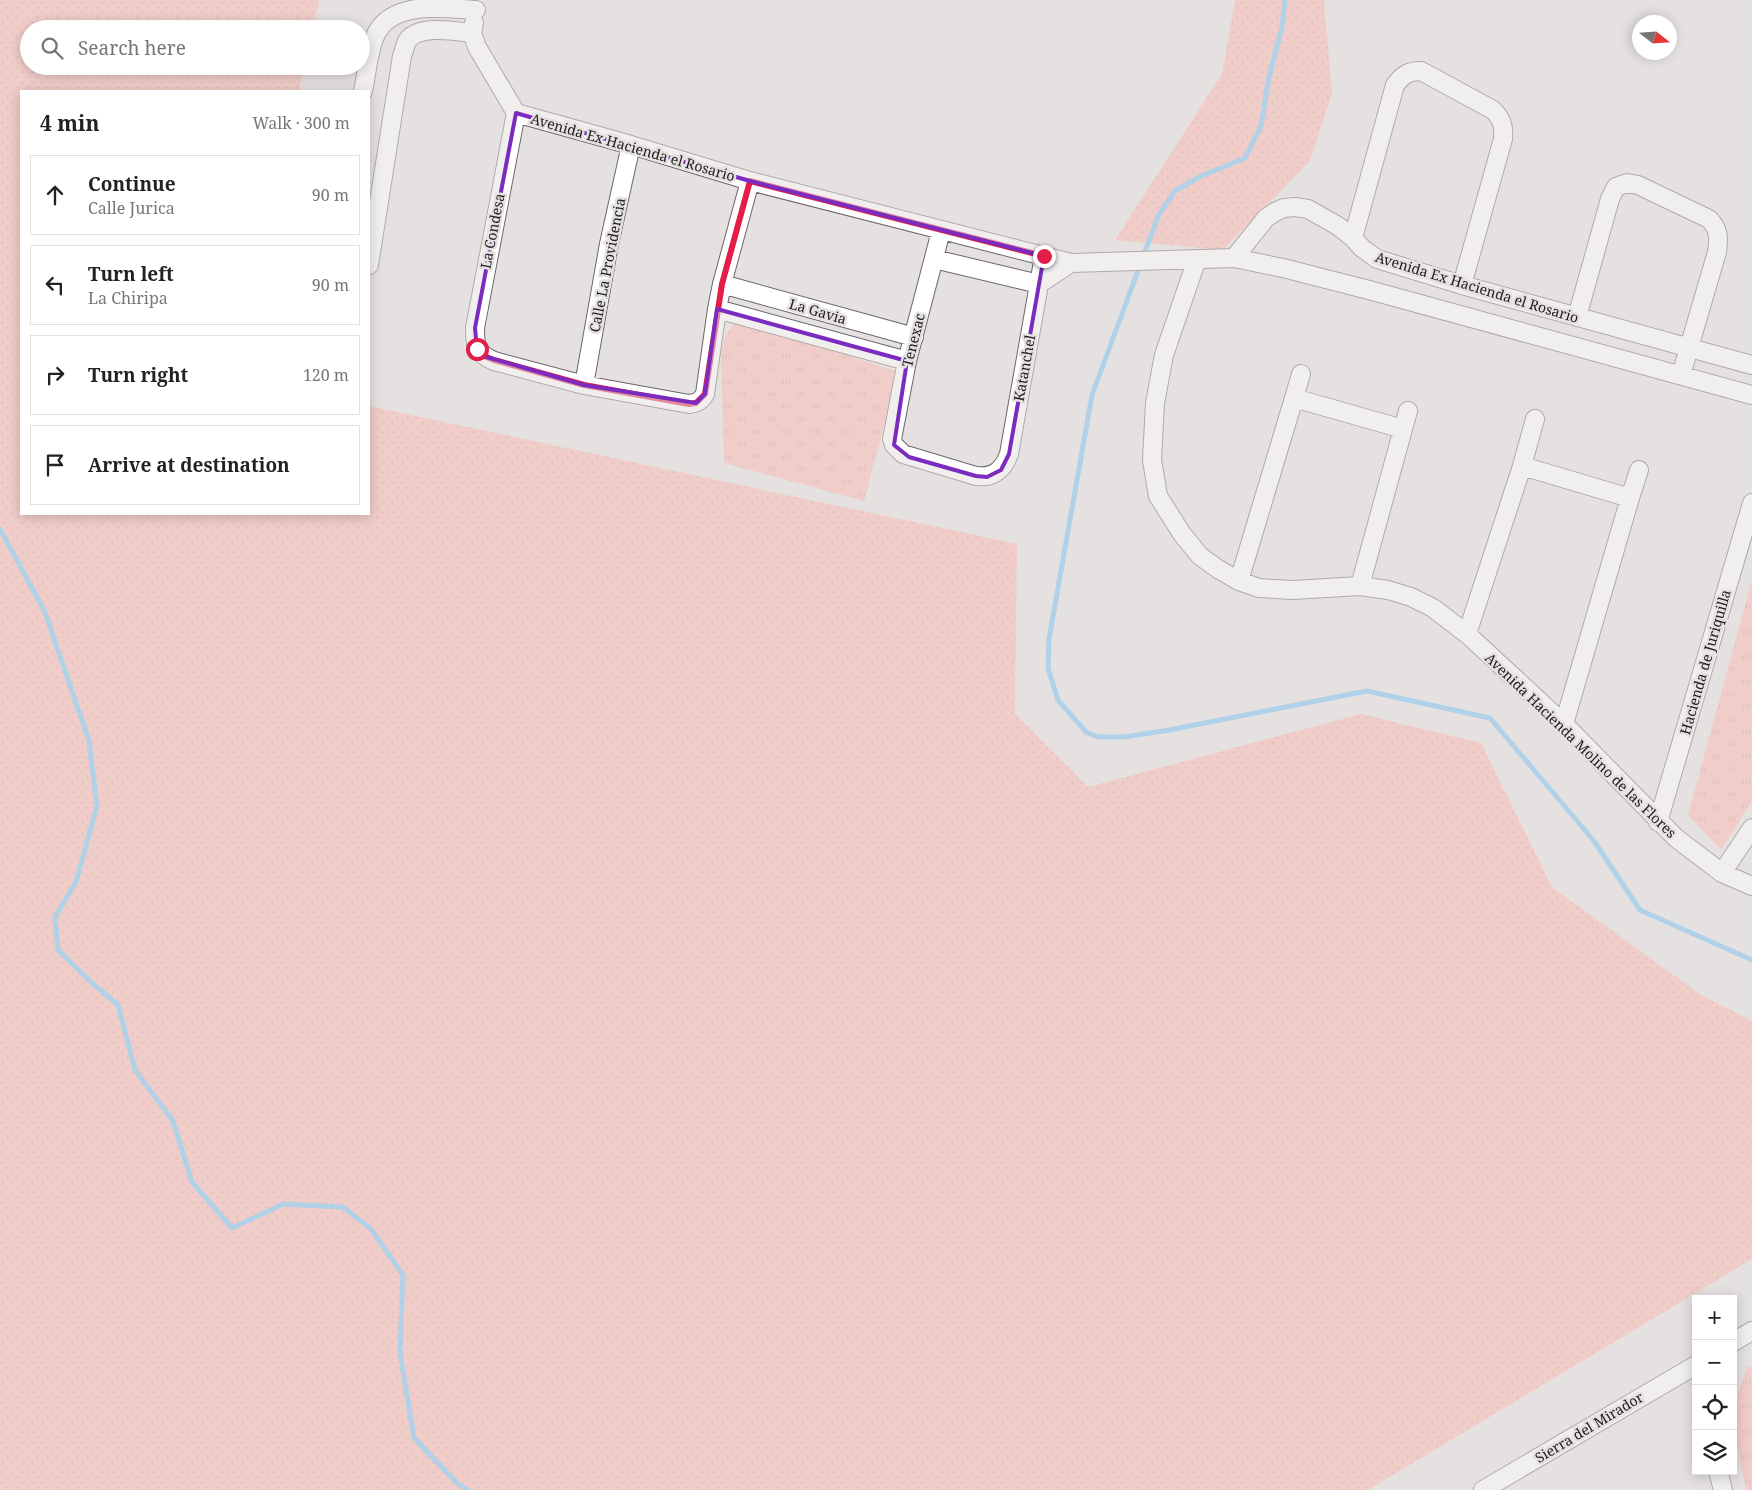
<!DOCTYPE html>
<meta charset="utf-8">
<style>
:root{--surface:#fff;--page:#f2f2f2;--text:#222;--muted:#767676;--line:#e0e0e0}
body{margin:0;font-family:"Noto Serif",serif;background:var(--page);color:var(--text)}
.controls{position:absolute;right:15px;bottom:15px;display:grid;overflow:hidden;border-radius:0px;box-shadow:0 2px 12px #0003}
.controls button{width:45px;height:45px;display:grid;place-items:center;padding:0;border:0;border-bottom:1px solid var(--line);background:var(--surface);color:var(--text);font:25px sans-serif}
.compass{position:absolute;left:1632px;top:15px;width:45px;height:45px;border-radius:50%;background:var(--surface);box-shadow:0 2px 12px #0003;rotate:107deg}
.stop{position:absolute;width:15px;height:15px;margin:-11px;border:4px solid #e11d48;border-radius:50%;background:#fff}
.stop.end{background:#e11d48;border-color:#fff;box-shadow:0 1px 5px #0008}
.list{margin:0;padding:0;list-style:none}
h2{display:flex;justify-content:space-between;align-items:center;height:65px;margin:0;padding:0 20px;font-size:21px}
h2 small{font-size:16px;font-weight:400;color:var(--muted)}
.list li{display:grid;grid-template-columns:32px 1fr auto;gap:15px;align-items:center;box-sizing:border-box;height:80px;margin:0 10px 10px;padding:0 10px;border:1px solid var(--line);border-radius:0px}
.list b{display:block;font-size:19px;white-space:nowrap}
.list p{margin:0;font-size:16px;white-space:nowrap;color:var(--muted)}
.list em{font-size:16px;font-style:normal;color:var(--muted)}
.icon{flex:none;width:28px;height:28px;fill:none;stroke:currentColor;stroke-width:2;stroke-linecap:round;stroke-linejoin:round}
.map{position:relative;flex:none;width:1752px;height:1490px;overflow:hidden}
.search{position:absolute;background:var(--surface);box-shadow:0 2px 12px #0003;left:20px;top:20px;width:350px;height:55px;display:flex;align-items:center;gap:12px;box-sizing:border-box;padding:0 18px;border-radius:28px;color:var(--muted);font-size:19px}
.panel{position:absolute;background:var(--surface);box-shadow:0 2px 12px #0003;left:20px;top:90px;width:350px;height:425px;border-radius:0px}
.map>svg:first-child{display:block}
.grass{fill:url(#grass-dots)}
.park{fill:url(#park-tufts)}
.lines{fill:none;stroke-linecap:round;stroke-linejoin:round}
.stream{stroke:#71bcf4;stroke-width:5}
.street-casing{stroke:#6b6767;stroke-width:20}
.street{stroke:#fff;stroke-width:18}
.route{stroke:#e11d48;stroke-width:6}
.marked{fill:none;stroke:#7b2cbf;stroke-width:4;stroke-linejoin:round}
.labels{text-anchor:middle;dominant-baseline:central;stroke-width:5;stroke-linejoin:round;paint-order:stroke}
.street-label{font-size:14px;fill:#212020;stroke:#e5e1e0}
</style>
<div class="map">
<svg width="1752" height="1490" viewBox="0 0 1752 1490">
<defs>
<pattern id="grass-dots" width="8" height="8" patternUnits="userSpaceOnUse" patternTransform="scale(1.25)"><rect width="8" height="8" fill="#fcb4aa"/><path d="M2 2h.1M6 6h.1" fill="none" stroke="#d89a92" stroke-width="1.8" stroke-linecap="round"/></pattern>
<pattern id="park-tufts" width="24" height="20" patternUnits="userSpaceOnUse" patternTransform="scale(1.25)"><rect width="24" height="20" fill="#fcb4aa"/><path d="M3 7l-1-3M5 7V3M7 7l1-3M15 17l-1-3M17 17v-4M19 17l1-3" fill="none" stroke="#d89a92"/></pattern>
</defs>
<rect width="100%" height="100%" fill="#e5e1e0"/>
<path class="grass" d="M0,0h319l-6,29h-284v37h275l-5,25h-278v423h348v-108l648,138 -2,170 73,73 273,-73 120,29 71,144 149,108 51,26v238l-384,231h-1368z
M1235,0h89l8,93 -22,68 -87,89 -108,-10 107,-166z"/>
<path class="park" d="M736,322h10l152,50 -34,129 -140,-38 -3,-109c2,-13 5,-22 15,-32z
M1752,580v221l-31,49 -33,-35z
M1747,1367h5v123h-6l-13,-65v-17z"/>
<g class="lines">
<path class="stream" d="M1285,0l-3,27 -13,50 -8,49 -16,32 -44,18 -26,15 -16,23 -67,181 -43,244 -1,29 10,32 28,32 12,5h26l45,-7 198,-39 123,27 104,123 46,69 112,50
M0,529l45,83 44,129 8,65 -21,76 -21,35 3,33 35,34 25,21 17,65 38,51 19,61 40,46 51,-24 60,3 28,22 32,46 -3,78 14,85 43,45 11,7"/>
<defs>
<path id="street" d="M474,23l-2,10 5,14 39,66
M363,91c4,-18 5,-40 13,-57 17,-34 67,-26 100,-24
M516,113l115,32 119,36 321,82 163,-5
M516,113l-41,215c0,19 1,25 19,33l90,24 105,19c8,-1 12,-3 16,-10l12,-85 5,-25 28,-103
M941,231l-34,130 -15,78 2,6 9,9 73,22c18,2 27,-6 33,-22l35,-198
M1353,238l42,-153c8,-10 13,-14 26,-14l72,39c9,9 11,16 10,29l-41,146
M934,259l105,25 32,-21
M1197,259l-33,96 -9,48 -3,57 6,36 24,38 18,22 18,13 21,12 20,7 34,2 67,-4 28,4 23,7 22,11 34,26 97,90 112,114 46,35 30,13
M369,265l33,-209c2,-4 3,-11 5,-15 11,-17 48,-10 65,-8
M722,284l192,53
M717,309l190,52
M1577,317l33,-118 6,-12 11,-4 11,2 71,34c10,10 10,19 8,33l-36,123
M1752,365l-290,-80 -85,-26 -15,-11 -9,-10 -15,-12 -30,-17 -13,-2 -11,1 -9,4 -9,6 -32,40 49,10 86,22 383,105
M584,385l25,-141 22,-99
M1294,398l7,-24
M1403,429l5,-18
M1522,466l13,-47
M1630,498l9,-28
M1239,581l55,-183 109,31 -43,157
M1467,634l55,-168 108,32 -66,226
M1658,822l94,-319
M1722,873l30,-45
M1733,1342l19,-11
M1718,1471l5,19
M1483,1490l213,-125"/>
</defs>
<use href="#street" class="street-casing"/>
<use href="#street" class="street"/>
</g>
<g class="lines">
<path class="route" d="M477,349l7,7 10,4 90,25 105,19 7,-1 9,-9 17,-110 28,-103 294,75"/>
</g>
<path d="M0 0H1752V1490H0ZM516,113l234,68 294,75 -35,198 -8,16 -14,7 -11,-1 -67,-19 -15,-12 13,-84 -190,-52 -12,85 -9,9 -112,-18 -101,-29 -6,-7 -2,-21z" fill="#e5e1e0" fill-opacity=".55" fill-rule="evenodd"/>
<path class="marked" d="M516,113l234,68 294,75 -35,198 -8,16 -14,7 -11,-1 -67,-19 -15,-12 13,-84 -190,-52 -12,85 -9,9 -112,-18 -101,-29 -6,-7 -2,-21z"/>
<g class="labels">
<g class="street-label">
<text transform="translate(633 147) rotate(16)">Avenida Ex Hacienda el Rosario</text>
<text transform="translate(492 231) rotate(-79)">La Condesa</text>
<text transform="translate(607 265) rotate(-79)">Calle La Providencia</text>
<text transform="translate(1477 287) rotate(17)">Avenida Ex Hacienda el Rosario</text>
<text transform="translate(818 311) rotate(16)">La Gavia</text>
<text transform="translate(913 340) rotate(-76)">Tenexac</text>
<text transform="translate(1024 368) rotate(-80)">Katanchel</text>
<text transform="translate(1705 662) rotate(-74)">Hacienda de Juriquilla</text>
<text transform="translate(1581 745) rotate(44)">Avenida Hacienda Molino de las Flores</text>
<text transform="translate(1589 1427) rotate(-31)">Sierra del Mirador</text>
</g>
</g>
</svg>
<div class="controls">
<button>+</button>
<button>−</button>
<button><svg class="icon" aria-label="locate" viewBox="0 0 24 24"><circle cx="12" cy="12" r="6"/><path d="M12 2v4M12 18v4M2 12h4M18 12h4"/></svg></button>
<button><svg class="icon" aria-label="layers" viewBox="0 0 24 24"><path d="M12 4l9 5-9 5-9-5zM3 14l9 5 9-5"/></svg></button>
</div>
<svg class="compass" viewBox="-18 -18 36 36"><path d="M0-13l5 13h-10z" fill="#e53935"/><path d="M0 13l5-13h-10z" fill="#767676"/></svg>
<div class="stop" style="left:477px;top:349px"></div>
<div class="stop end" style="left:1044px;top:256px"></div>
<div class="search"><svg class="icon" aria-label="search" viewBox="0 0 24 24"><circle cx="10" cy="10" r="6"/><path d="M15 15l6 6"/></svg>Search here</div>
<section class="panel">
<h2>4 min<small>Walk · 300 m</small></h2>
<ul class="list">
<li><svg class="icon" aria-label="ahead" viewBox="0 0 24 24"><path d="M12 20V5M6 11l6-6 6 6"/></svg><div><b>Continue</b><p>Calle Jurica</p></div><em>90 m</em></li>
<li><svg class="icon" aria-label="left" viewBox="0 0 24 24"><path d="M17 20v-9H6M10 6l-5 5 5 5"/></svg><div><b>Turn left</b><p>La Chiripa</p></div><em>90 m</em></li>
<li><svg class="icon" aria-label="right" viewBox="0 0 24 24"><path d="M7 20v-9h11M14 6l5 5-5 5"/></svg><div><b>Turn right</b></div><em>120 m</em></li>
<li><svg class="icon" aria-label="arrive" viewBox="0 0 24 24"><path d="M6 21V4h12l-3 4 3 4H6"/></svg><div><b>Arrive at destination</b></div></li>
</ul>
</section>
</div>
